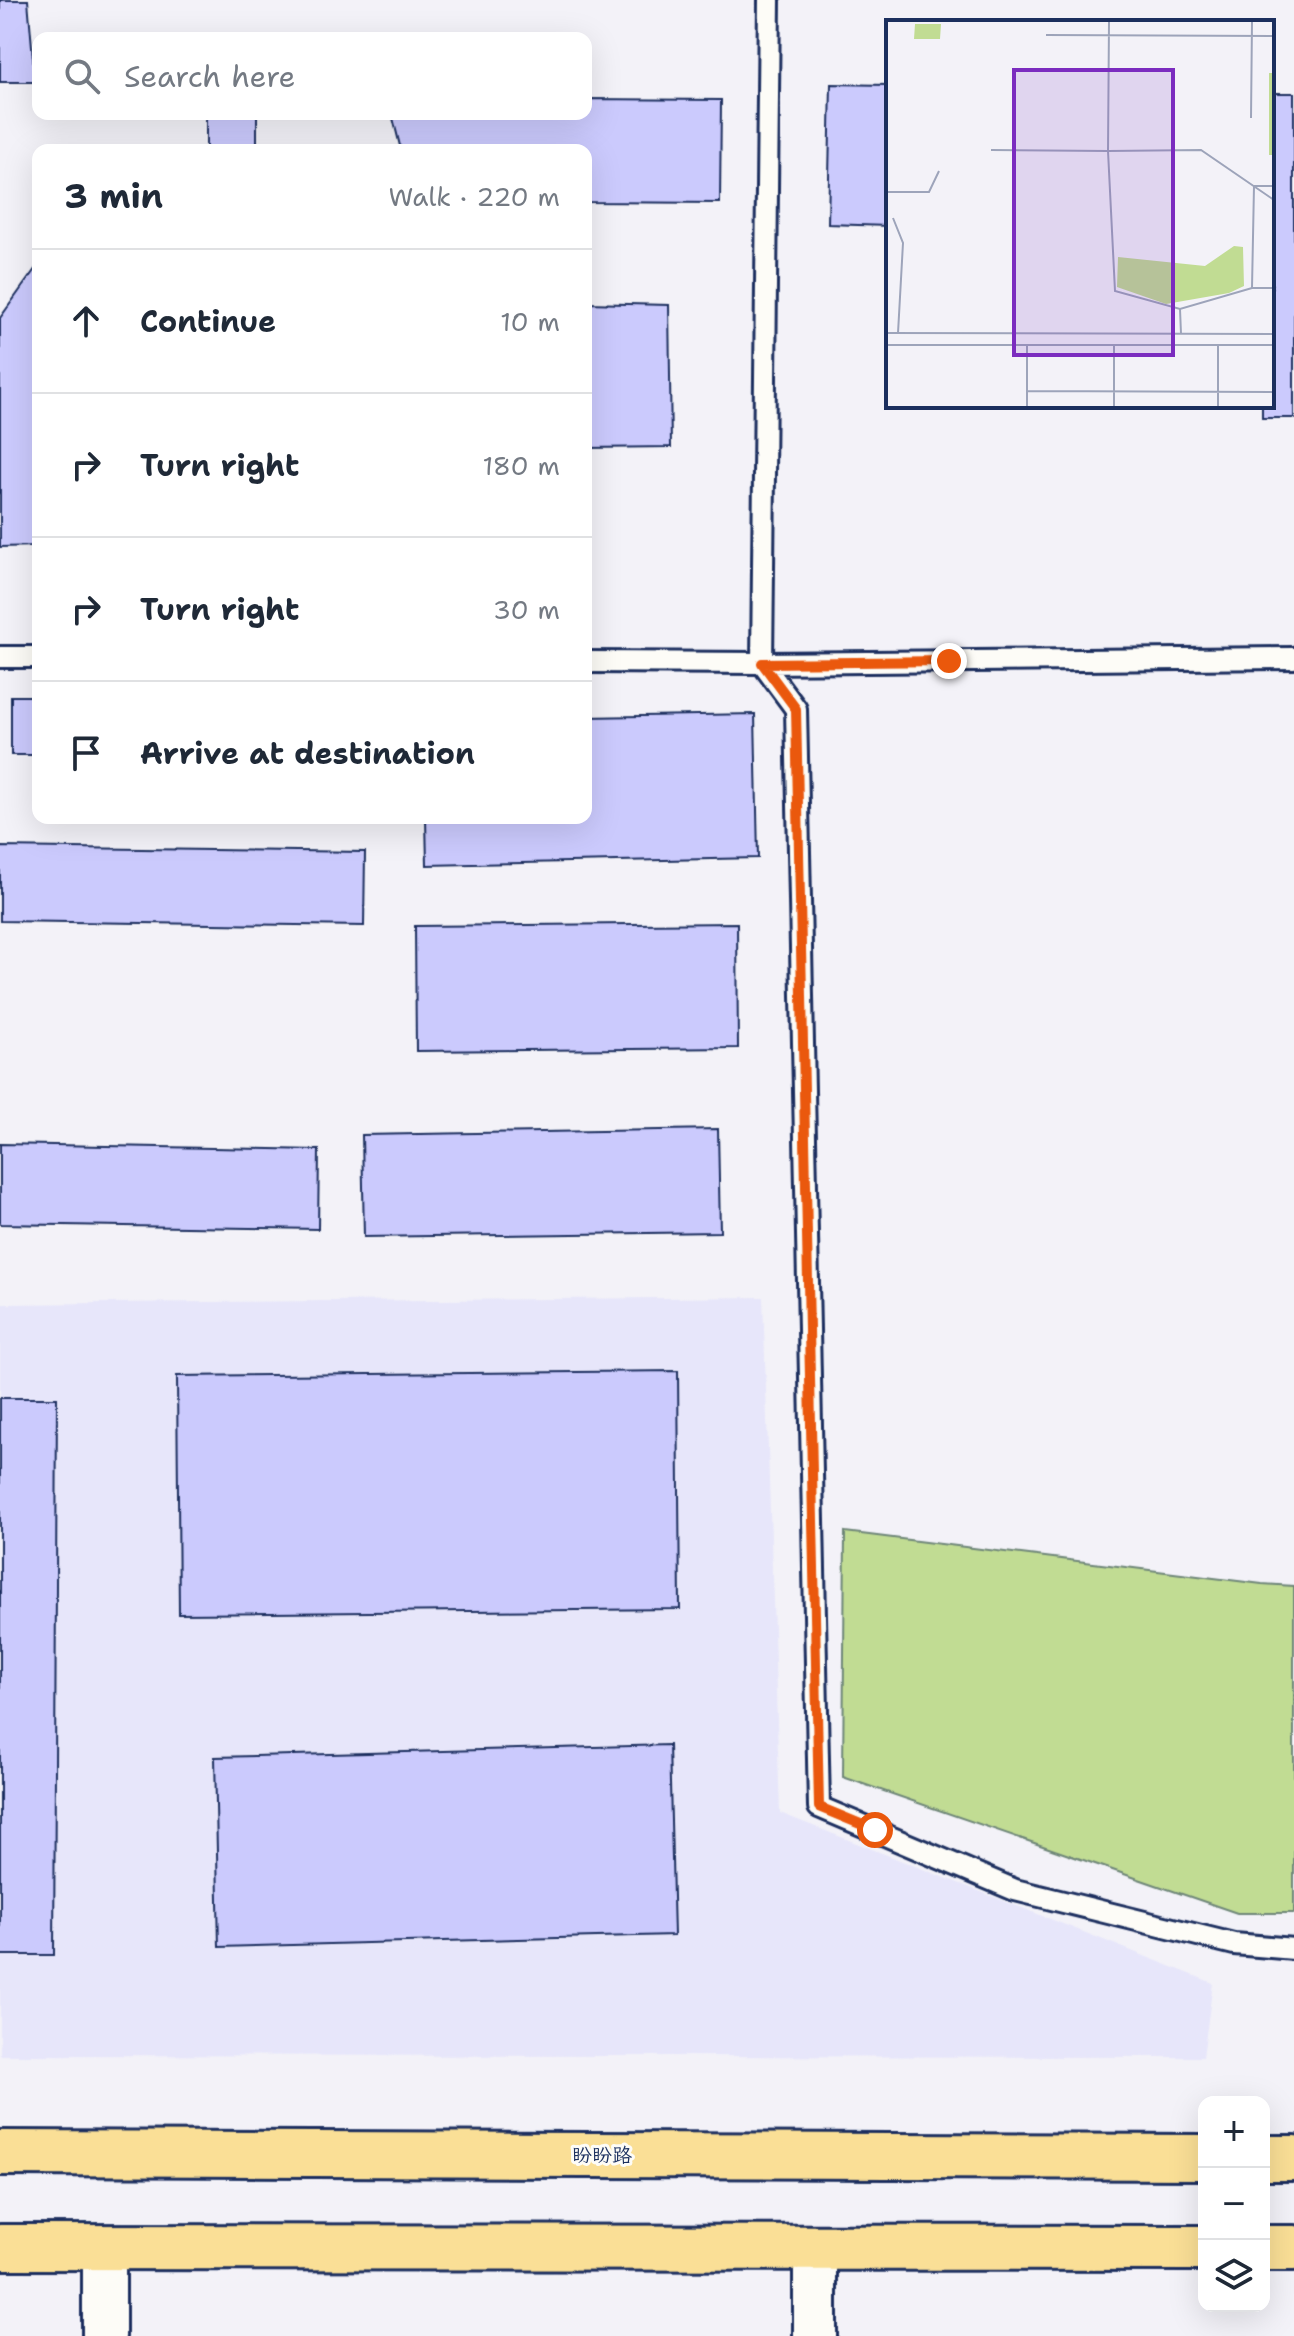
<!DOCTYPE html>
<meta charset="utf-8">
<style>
:root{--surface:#fff;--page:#f6f6f7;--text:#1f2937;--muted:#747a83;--line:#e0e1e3}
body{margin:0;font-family:"Shantell Sans","LXGW WenKai TC",sans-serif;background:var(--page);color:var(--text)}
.controls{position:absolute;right:24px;bottom:24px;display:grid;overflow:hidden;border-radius:16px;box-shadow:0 8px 32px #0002}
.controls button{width:72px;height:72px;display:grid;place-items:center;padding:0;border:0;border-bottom:2px solid var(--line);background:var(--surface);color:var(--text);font:40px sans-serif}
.stop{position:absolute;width:24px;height:24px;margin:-18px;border:6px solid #ea580c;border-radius:50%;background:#fff}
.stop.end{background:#ea580c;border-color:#fff;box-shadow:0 2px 8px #0008}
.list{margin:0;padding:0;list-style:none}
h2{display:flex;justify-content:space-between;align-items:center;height:104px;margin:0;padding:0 32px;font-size:34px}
h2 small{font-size:26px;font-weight:400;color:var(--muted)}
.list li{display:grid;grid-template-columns:52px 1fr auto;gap:24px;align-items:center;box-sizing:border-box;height:144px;padding:0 32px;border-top:2px solid var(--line)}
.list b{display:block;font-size:30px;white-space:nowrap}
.list em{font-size:26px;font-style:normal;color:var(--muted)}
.icon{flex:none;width:44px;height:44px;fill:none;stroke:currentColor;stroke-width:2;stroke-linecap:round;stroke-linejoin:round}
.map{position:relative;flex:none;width:1294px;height:2336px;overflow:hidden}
.search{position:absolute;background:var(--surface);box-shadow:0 8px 32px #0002;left:32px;top:32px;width:560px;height:88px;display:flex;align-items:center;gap:20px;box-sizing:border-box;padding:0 28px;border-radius:16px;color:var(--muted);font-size:30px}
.panel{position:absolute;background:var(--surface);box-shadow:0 8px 32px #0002;left:32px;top:144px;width:560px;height:680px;border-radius:16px}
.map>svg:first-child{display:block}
.built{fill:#e7e6fa}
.green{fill:#c1dc93;stroke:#6e8678;stroke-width:2}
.building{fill:#cbcafd;stroke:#1b2f5e;stroke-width:2}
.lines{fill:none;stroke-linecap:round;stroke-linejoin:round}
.service-casing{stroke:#1b2f5e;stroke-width:26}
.minor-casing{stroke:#1b2f5e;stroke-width:48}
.primary-casing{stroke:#1b2f5e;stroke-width:50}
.service{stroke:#fdfcf7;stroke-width:20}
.minor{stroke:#fdfcf7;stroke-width:42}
.primary{stroke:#fadf96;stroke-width:44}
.route{stroke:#ea580c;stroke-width:10}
.labels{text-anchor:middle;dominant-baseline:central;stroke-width:6;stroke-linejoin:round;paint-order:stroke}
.street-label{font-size:20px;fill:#1b2f5e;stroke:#fdfcf7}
.inset-road{fill:none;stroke:#9da4ba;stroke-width:2}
.view{fill:#7b2cbf;fill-opacity:0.15;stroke:#7b2cbf;stroke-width:4}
.inset-edge{fill:none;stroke:#1b2f5e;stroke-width:4}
</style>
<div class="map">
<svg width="1294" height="2336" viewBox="0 0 1294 2336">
<rect width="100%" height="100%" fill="#f3f2f8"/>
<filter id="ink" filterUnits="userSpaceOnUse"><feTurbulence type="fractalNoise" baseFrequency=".0125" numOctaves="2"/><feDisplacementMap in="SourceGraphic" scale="16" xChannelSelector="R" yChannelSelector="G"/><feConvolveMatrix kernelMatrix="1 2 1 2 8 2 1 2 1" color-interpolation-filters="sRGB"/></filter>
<g filter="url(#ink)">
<path class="built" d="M763,1297l17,516 433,170 -10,74 -1203,-2v-751z"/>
<path class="green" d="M845,1532l417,52 32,2v327h-57l-394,-136z"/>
<path class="building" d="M0,0h28l7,82h-35z
M831,84l57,1v141l-60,-2z
M1272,93h22v325h-32v-12h10z
M586,99l135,1 -1,103 -134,-1v-52h-185l-9,-36h194z
M206,114h51v36h-51z
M38,265v281l-38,1v-229z
M586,303l83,2 2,142 -85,1z
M11,696h27v59h-27z
M755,714l3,144 -331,7 -1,-47h160v-101z
M0,847l365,5 -1,74 -364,-5z
M737,923l1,125 -322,3 -1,-125z
M718,1129l2,103 -356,5 -2,-102z
M0,1144l319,6 -1,79 -318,-5z
M678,1371l2,238 -501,5 -2,-238z
M0,1398h57l-3,557h-54z
M669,1745l5,190 -455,12 -4,-190z"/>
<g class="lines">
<defs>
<path id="service" d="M769,0l-7,663 532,-5
M0,657h38
M586,662l176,1 34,46 23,1098 196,83 219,54 60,5"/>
<path id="minor" d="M815,2248v88
M104,2336v-89"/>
<path id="primary" d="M0,2153l1204,4
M1264,2158h30
M0,2247l1204,1
M1264,2248h30"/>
</defs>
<use href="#service" class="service-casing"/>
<use href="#minor" class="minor-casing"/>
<use href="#primary" class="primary-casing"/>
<use href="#service" class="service"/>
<use href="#minor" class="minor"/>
<use href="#primary" class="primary"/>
</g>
</g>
<g class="lines" filter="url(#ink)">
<path class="route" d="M875,1830l-56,-23 -23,-1098 -34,-46 187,-2"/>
</g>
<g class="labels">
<g class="street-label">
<text x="602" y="2155">盼盼路</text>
</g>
</g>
<g transform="translate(886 20)">
<rect width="388" height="388" fill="#f3f2f8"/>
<path d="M29,4h26l-1,15h-26zM383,53h5v82h-5zM348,226l9,1 1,39 -15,7 -63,11 -49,-17 1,-30 87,9z" fill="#c1dc93"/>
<path class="inset-road" d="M223,1l-1,130 93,-1 73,50M160,15l228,1M365,98l1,-97M105,130l117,1 7,140 65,18 72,-21h22M0,172h43l10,-21M7,198l10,25 -5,90M366,268l2,-102h20M294,289l1,25M0,313l388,1M0,325h388M228,325v62M141,371l247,1M141,387v-62M332,387v-62"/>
<path class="view" d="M128,50h159v285h-159z"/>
<rect width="388" height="388" class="inset-edge"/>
</g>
</svg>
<div class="controls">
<button>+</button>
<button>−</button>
<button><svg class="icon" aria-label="layers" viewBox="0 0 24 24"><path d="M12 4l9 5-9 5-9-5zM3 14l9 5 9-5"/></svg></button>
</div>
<div class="stop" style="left:875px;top:1830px"></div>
<div class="stop end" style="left:949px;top:661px"></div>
<div class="search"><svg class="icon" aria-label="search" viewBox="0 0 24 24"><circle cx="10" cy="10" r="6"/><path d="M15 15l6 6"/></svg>Search here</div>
<section class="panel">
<h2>3 min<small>Walk · 220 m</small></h2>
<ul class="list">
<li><svg class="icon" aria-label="ahead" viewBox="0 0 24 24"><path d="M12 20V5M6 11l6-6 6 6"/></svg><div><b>Continue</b></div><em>10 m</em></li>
<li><svg class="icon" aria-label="right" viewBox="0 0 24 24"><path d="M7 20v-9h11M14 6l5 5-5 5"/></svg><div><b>Turn right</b></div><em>180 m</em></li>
<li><svg class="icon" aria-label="right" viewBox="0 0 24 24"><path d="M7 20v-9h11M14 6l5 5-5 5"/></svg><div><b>Turn right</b></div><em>30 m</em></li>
<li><svg class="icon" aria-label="arrive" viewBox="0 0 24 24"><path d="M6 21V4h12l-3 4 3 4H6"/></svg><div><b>Arrive at destination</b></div></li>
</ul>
</section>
</div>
